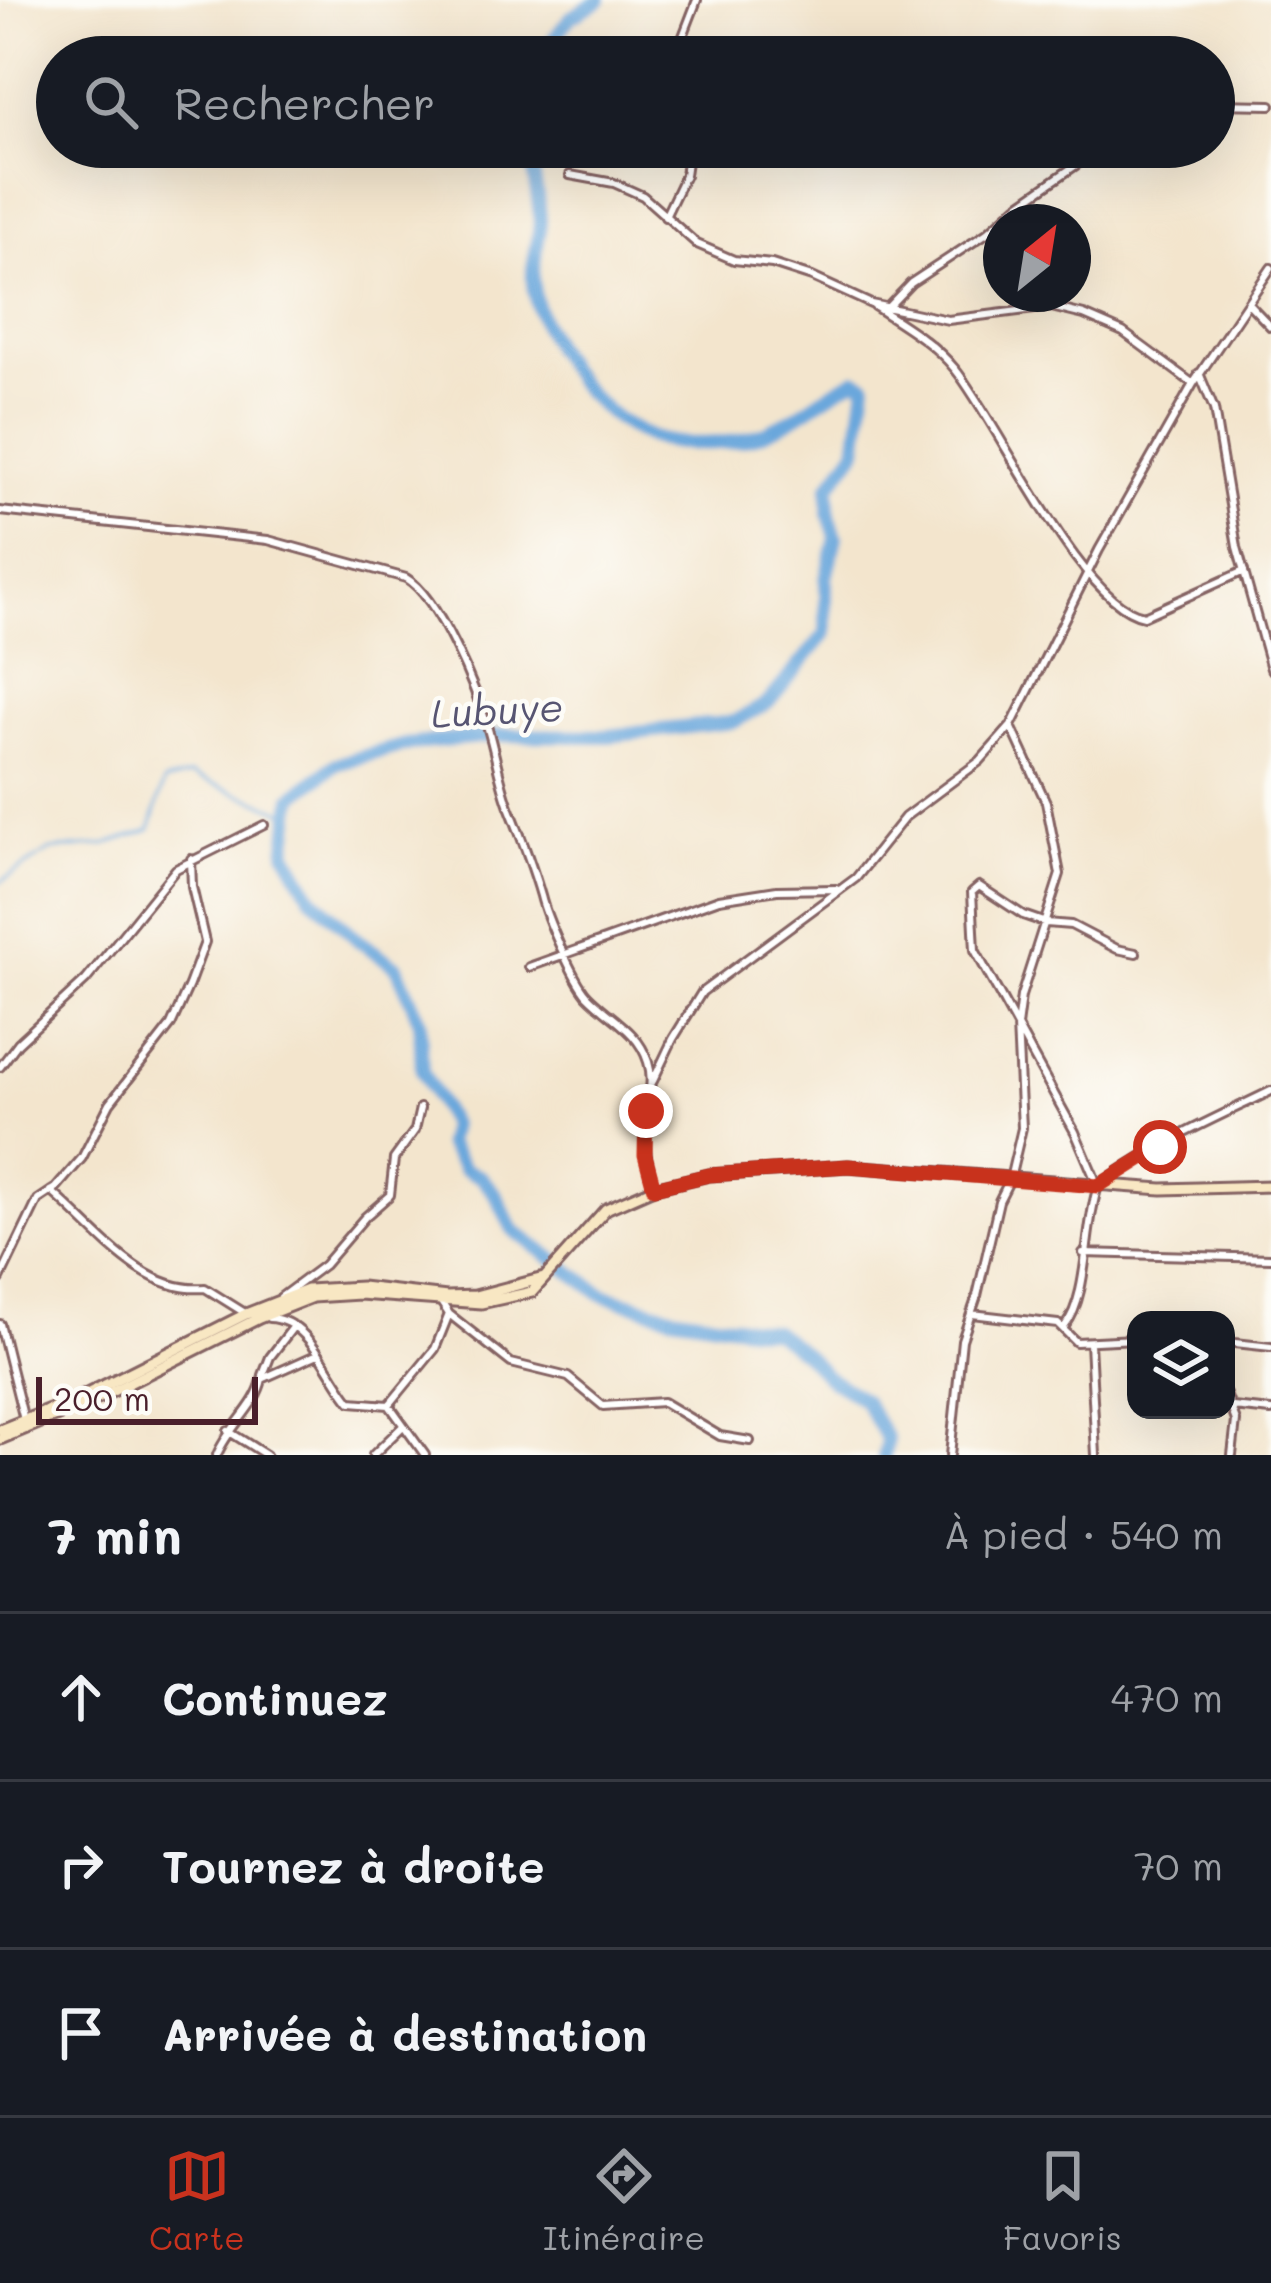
<!DOCTYPE html>
<html lang="fr">
<meta charset="utf-8">
<style>
:root{--surface:#171b24;--page:#242831;--text:#f1f3f6;--muted:#9ea1a6;--line:#363941;--accent:#c8321e}
body{margin:0;font-family:Mali,sans-serif;background:var(--page);color:var(--text)}
.controls{position:absolute;right:36px;bottom:36px;display:grid;overflow:hidden;border-radius:24px;box-shadow:0 12px 48px #0002}
.controls button{width:108px;height:108px;display:grid;place-items:center;padding:0;border:0;border-bottom:3px solid var(--line);background:var(--surface);color:var(--text);font:60px sans-serif}
.compass{position:absolute;left:983px;top:204px;width:108px;height:108px;border-radius:50%;background:var(--surface);box-shadow:0 12px 48px #0002;rotate:30deg}
.scale{position:absolute;left:36px;bottom:30px;width:222px;box-sizing:border-box;padding-left:12px;border:6px solid #4a1f2b;border-top:0;font-size:33px;line-height:42px;white-space:nowrap;color:#4a1f2b;-webkit-text-stroke:9px #fdfcf7;paint-order:stroke}
.stop{position:absolute;width:36px;height:36px;margin:-27px;border:9px solid #c8321e;border-radius:50%;background:#fff}
.stop.end{background:#c8321e;border-color:#fff;box-shadow:0 3px 12px #0008}
.list{margin:0;padding:0;list-style:none}
h2{display:flex;justify-content:space-between;align-items:center;height:156px;margin:0;padding:0 48px;font-size:51px}
h2 small{font-size:39px;font-weight:400;color:var(--muted)}
.list li{display:grid;grid-template-columns:78px 1fr auto;gap:36px;align-items:center;box-sizing:border-box;height:168px;padding:0 48px;border-top:3px solid var(--line)}
.list b{display:block;font-size:45px;white-space:nowrap}
.list em{font-size:39px;font-style:normal;color:var(--muted)}
.icon{flex:none;width:66px;height:66px;fill:none;stroke:currentColor;stroke-width:2;stroke-linecap:round;stroke-linejoin:round}
.map{position:relative;flex:none;width:1271px;height:1455px;overflow:hidden}
.search{position:absolute;background:var(--surface);box-shadow:0 12px 48px #0002;left:36px;right:36px;top:36px;height:132px;display:flex;align-items:center;gap:30px;box-sizing:border-box;padding:0 42px;border-radius:66px;color:var(--muted);font-size:45px}
.sheet{height:660px;background:var(--surface)}
nav{display:flex;justify-content:space-around;align-items:center;box-sizing:border-box;height:168px;border-top:3px solid var(--line);background:var(--surface);font-size:33px;color:var(--muted)}
nav a{display:grid;justify-items:center;gap:6px}
nav .on{color:var(--accent)}
.map>svg:first-child{display:block}
.lines{fill:none;stroke-linecap:round;stroke-linejoin:round}
.stream{stroke:#6ba7dc;stroke-width:3}
.river{stroke:#6ba7dc;stroke-width:14}
.street-casing{stroke:#856464;stroke-width:12}
.secondary-casing{stroke:#856464;stroke-width:15}
.street{stroke:#fff;stroke-width:6}
.secondary{stroke:#f8e7c3;stroke-width:9}
.route{stroke:#c8321e;stroke-width:15}
.labels{text-anchor:middle;dominant-baseline:central;stroke-width:9;stroke-linejoin:round;paint-order:stroke}
.water-label{font-size:39px;font-style:italic;fill:#575572;stroke:#fdfcf7}
</style>
<div class="map">
<svg width="1271" height="1455" viewBox="0 0 1271 1455">
<rect width="100%" height="100%" fill="#fdfcf7"/>
<filter id="ink" filterUnits="userSpaceOnUse"><feTurbulence type="fractalNoise" baseFrequency=".00833" numOctaves="2"/><feDisplacementMap in="SourceGraphic" scale="24" xChannelSelector="R" yChannelSelector="G"/><feConvolveMatrix kernelMatrix="1 2 1 2 8 2 1 2 1" color-interpolation-filters="sRGB"/></filter>
<filter id="wash" filterUnits="userSpaceOnUse"><feTurbulence type="fractalNoise" baseFrequency=".004" numOctaves="4" result="noise"/><feDisplacementMap in="SourceGraphic" scale="48" xChannelSelector="R" yChannelSelector="G"/><feGaussianBlur stdDeviation="2.7" result="paint"/><feColorMatrix in="noise" values="0 0 0 0 0 0 0 0 0 0 0 0 0 0 0 0 0 1.4 0 .05"/><feComposite in="paint" operator="in"/></filter>
<g filter="url(#wash)">
<rect width="100%" height="100%" fill="#f3e5cd"/>
<g class="lines">
<path class="stream" d="M0,882l51,-32 53,-5 46,-15 14,-48 27,-7 100,39"/>
<path class="river" d="M539,57l32,-40 29,-17
M528,147c4,23 11,49 12,72 0,25 -11,49 -6,73 11,60 66,132 126,148 25,6 67,5 92,-3 38,-11 68,-40 103,-58l11,5 -9,65 -28,38v28l7,22 -10,41v55l-58,70 -34,19 -126,14 -110,-1 -93,10 -69,19 -43,33 -7,55 25,44 48,45 38,26 23,55 2,49 29,54 -4,18 17,26 17,8 15,18 17,35 90,65 68,20 103,16 31,23 22,23 37,23 23,40 -3,15"/>
</g>
</g>
<g filter="url(#ink)">
<g class="lines">
<defs>
<path id="street" d="M675,57l22,-57
M1214,104l57,1
M570,175l44,8 29,13 54,48 37,16 38,4 40,13 59,27 77,16 103,-13 33,8 39,17 69,51
M665,217l20,-42 4,-28
M1249,304l22,23
M874,306c29,19 59,36 81,63 44,54 126,236 189,247l100,-45
M889,306l22,-23 76,-50 30,-27 85,-59
M1199,373l15,36 23,138 34,122
M0,511l268,29 138,38c33,19 71,114 82,151 8,27 12,55 22,80 12,30 22,56 31,87 5,21 32,83 46,99 22,23 51,35 61,67 7,21 -2,41 -3,63 -1,22 3,42 9,63
M1136,953l-19,-4 -46,-24 -25,-2 -23,-8 -44,-29 -7,6 3,58 100,182 23,54c52,-40 114,-66 173,-95
M529,967l190,-68 58,-9 59,-1
M0,1067l18,-24 68,-63 90,-111 88,-44
M653,1081l20,-42 29,-47 154,-114 49,-61 75,-56 31,-35 88,-176 94,-166 78,-116
M51,1191c44,37 91,103 154,97l40,25
M1083,1253l188,5
M0,1279l38,-79 18,-12 26,-30 28,-55 61,-78 18,-40 16,-43 -13,-55 -1,-28
M281,1297l43,-32 41,-48 25,-22 4,-36 21,-29 5,-22
M439,1299l10,15 62,49 57,14 35,29 60,-4 57,34 30,5
M972,1314l86,10 18,18 60,-3
M269,1318c41,1 59,57 82,84l38,3 36,50
M0,1324l24,96
M1065,1326c24,-30 19,-99 33,-140
M1226,1342l45,5
M1090,1343l6,112
M263,1375l7,-18 24,-31
M1226,1394l10,27 -4,34
M389,1405l46,-56 14,-35
M1233,1407l38,4
M228,1431l38,24
M217,1455c11,-28 40,-49 45,-76l56,-25
M373,1455l30,-29
M950,1455l12,-115 15,-44 22,-95 11,-22 12,-51 -5,-102 4,-30 39,-122 -14,-72 -35,-76"/>
<path id="secondary" d="M0,1430l77,-31 169,-85 61,-24 54,-3 86,10 28,-1 69,-18
M0,1439l101,-42 158,-79 53,-21 47,-3 122,9 51,-11 74,-83 48,-21 55,-13 139,-9 314,23 109,-3"/>
</defs>
<use href="#street" class="street-casing"/>
<use href="#secondary" class="secondary-casing"/>
<use href="#street" class="street"/>
<use href="#secondary" class="secondary"/>
</g>
</g>
<g class="lines" filter="url(#ink)">
<path class="route" d="M646,1111l-1,44 9,33 55,-13 139,-9 250,20 62,-39"/>
</g>
<g class="labels">
<g class="water-label">
<text transform="translate(497 709) rotate(-3)">Lubuye</text>
</g>
</g>
</svg>
<div class="controls">
<button><svg class="icon" aria-label="layers" viewBox="0 0 24 24"><path d="M12 4l9 5-9 5-9-5zM3 14l9 5 9-5"/></svg></button>
</div>
<svg class="compass" viewBox="-18 -18 36 36"><path d="M0-13l5 13h-10z" fill="#e53935"/><path d="M0 13l5-13h-10z" fill="#9ea1a6"/></svg>
<div class="scale">200 m</div>
<div class="stop" style="left:1160px;top:1147px"></div>
<div class="stop end" style="left:646px;top:1111px"></div>
<div class="search"><svg class="icon" aria-label="search" viewBox="0 0 24 24"><circle cx="10" cy="10" r="6"/><path d="M15 15l6 6"/></svg>Rechercher</div>
</div>
<section class="sheet">
<h2>7 min<small>À pied · 540 m</small></h2>
<ul class="list">
<li><svg class="icon" aria-label="ahead" viewBox="0 0 24 24"><path d="M12 20V5M6 11l6-6 6 6"/></svg><div><b>Continuez</b></div><em>470 m</em></li>
<li><svg class="icon" aria-label="right" viewBox="0 0 24 24"><path d="M7 20v-9h11M14 6l5 5-5 5"/></svg><div><b>Tournez à droite</b></div><em>70 m</em></li>
<li><svg class="icon" aria-label="arrive" viewBox="0 0 24 24"><path d="M6 21V4h12l-3 4 3 4H6"/></svg><div><b>Arrivée à destination</b></div></li>
</ul>
</section>
<nav>
<a class="on"><svg class="icon" aria-label="map" viewBox="0 0 24 24"><path d="M3 6l6-2 6 2 6-2v14l-6 2-6-2-6 2zM9 4v14M15 6v14"/></svg>Carte</a>
<a><svg class="icon" aria-label="directions" viewBox="0 0 24 24"><path d="M12 3l9 9-9 9-9-9zM9 14v-3h6M13 9l2 2-2 2"/></svg>Itinéraire</a>
<a><svg class="icon" aria-label="saved" viewBox="0 0 24 24"><path d="M7 4h10v16l-5-4-5 4z"/></svg>Favoris</a>
</nav>
